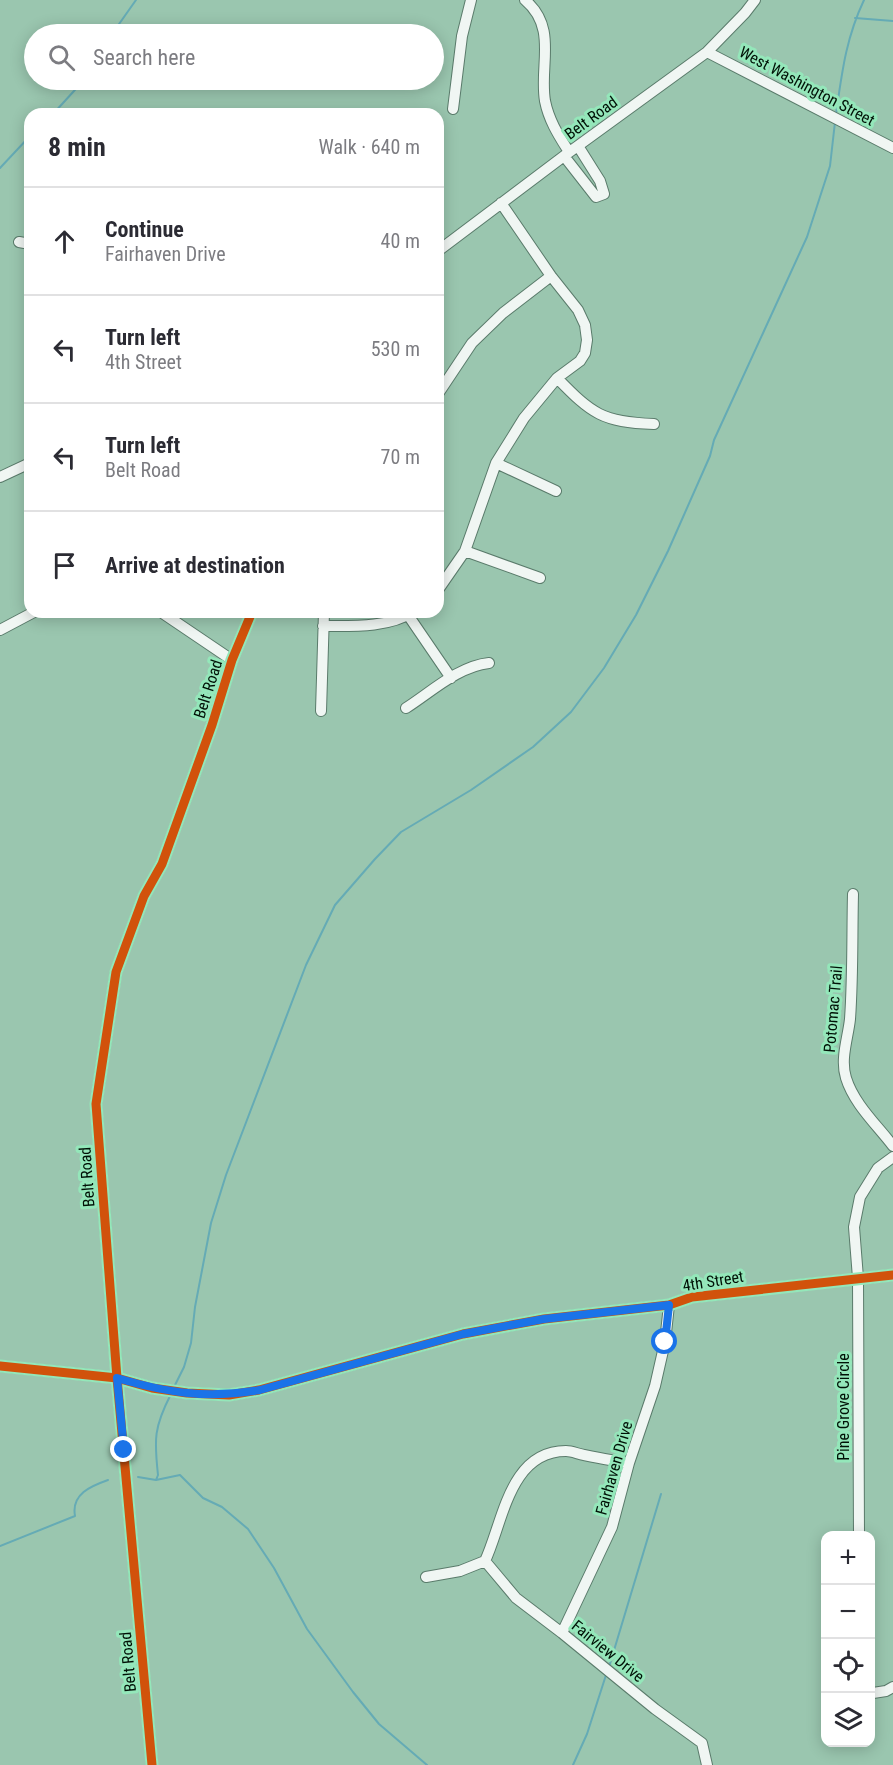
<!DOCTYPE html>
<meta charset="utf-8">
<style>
:root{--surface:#fff;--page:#f7f7f7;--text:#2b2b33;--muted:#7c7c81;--line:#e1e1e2}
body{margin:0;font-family:"Roboto Condensed",sans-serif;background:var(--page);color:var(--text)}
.controls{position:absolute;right:18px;bottom:18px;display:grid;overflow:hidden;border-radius:12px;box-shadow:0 3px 15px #0003}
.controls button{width:54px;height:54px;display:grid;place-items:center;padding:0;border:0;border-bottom:2px solid var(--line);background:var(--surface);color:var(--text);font:30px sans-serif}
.stop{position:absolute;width:18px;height:18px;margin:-14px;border:4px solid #1a73e8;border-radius:50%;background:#fff}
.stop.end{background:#1a73e8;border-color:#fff;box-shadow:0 2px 6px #0008}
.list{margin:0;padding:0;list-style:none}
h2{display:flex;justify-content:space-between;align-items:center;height:78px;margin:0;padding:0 24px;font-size:26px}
h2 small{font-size:20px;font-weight:400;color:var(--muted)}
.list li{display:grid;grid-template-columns:39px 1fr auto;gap:18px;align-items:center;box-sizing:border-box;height:108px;padding:0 24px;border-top:2px solid var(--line)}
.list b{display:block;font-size:22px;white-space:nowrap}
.list p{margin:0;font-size:20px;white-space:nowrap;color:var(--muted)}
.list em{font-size:20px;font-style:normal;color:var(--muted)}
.icon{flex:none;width:33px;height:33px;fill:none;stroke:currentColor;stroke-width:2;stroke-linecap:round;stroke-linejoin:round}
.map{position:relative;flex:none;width:893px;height:1765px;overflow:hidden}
.search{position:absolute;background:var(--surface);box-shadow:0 3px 15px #0003;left:24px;top:24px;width:420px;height:66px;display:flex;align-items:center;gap:15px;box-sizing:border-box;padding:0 21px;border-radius:33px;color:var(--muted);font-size:22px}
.panel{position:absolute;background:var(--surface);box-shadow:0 3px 15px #0003;left:24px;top:108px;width:420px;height:510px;border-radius:18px}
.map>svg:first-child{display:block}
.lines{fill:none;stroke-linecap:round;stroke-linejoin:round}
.stream{stroke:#65abb5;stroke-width:2}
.minor-casing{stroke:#5a7b6b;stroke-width:12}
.minor{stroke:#f0f6f3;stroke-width:10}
.cycleway-casing{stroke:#94e7ba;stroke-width:13}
.cycleway{stroke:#d1520b;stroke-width:9}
.route{stroke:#1a73e8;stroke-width:8}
.labels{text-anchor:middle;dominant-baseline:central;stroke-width:6;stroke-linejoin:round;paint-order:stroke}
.street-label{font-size:16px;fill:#001106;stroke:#94e7ba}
</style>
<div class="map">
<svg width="893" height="1765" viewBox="0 0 893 1765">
<rect width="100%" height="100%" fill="#9ac6af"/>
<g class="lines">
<path class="stream" d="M855,18l38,3
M112,34l24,-34
M53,114l31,-34
M836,114c6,-42 10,-76 28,-114
M0,168l30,-32
M173,1389l11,-22 7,-24 4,-36 16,-84 15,-48 80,-210 29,-60 40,-46 26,-27 70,-42 62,-43 38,-35 33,-44 32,-53 32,-64 42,-95 4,-16 93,-203 23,-71 5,-44
M138,1477l18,3 24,-5 23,23 19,9 26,22 26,39 33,61 46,63 26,32 48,41
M156,1480l2,-5c-4,-36 -4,-48 13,-81
M0,1546l75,-30c-4,-22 16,-30 33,-36
M609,1667l52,-173
M573,1765l14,-31 19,-59"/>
<defs>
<path id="minor" d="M525,0c33,28 14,65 20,101 4,20 14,35 24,51
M707,52l186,96
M453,109l9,-73 9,-36
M564,156l32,41 8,-3 -4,-13 -22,-35
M19,242l11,2
M438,251l126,-95 143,-104 38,-39 10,-13
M557,378c35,36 45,44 97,46
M438,394l34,-51 31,-30 48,-37
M496,463l60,28
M0,477l30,-14
M465,551l75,27
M438,590l27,-39 31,-88 28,-45 33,-40 23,-17 5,-8 2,-13 -2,-15 -7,-15 -27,-34 -50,-73
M161,612l71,48
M408,615l43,63
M323,626c27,0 67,2 89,-14
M0,630l34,-18
M406,708c25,-16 53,-42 83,-45
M321,711l3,-99
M853,894c-1,42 0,83 -3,125 -2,19 -10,40 -4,59 8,26 31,47 47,68
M0,1366l117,12 35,10 35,5 42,2 30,-5 204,-56 81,-15 125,-14 23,-8 201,-22
M859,1536l-1,-258 -4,-51 6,-30 18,-29 15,-11
M485,1561l31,37 46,35 93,76 47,34 5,22
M426,1577l34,-6 25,-10c18,-38 24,-110 81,-110 6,0 12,3 18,4 15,3 30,6 45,8
M562,1633l50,-106 17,-64 26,-77 10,-44 4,-37
M870,1691l3,2 13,-2 7,-4
M152,1765l-35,-387 -21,-274 20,-132 28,-76 18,-32 50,-139 20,-65 20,-48"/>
</defs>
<use href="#minor" class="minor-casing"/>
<use href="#minor" class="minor"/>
<defs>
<path id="cycleway" d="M0,1366l117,12 35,10 35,5 42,2 30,-5 204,-56 81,-15 125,-14 23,-8 201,-22
M152,1765l-35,-387 -21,-274 20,-132 28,-76 18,-32 50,-139 20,-65 20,-48"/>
</defs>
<use href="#cycleway" class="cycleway-casing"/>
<use href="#cycleway" class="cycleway"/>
</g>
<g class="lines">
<path class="route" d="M124,1450l-7,-72c51,15 90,21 143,12l203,-56 81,-15 125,-14 -4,37"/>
</g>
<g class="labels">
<g class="street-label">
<text transform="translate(807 86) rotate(28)">West Washington Street</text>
<text transform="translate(591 118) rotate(-36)">Belt Road</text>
<text transform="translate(208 689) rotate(-72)">Belt Road</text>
<text transform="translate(833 1009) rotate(-85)">Potomac Trail</text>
<text transform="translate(87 1177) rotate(-94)">Belt Road</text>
<text transform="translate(713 1281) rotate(-9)">4th Street</text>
<text transform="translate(843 1407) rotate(-90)">Pine Grove Circle</text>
<text transform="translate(614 1468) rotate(-74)">Fairhaven Drive</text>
<text transform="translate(608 1651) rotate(39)">Fairview Drive</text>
<text transform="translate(128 1662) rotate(-95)">Belt Road</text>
</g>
</g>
</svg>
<div class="controls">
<button>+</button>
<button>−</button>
<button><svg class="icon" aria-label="locate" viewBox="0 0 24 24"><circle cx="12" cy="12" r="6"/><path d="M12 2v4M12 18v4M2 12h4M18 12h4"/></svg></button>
<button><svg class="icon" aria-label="layers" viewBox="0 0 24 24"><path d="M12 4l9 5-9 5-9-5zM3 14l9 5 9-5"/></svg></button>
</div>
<div class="stop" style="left:665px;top:1342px"></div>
<div class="stop end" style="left:124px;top:1450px"></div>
<div class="search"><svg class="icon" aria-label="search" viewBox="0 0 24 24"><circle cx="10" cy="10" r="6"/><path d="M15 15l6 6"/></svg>Search here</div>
<section class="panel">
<h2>8 min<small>Walk · 640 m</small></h2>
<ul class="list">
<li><svg class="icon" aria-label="ahead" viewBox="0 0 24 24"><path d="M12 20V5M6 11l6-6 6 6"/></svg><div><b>Continue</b><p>Fairhaven Drive</p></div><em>40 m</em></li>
<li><svg class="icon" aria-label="left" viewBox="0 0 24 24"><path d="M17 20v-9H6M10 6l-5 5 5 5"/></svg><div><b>Turn left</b><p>4th Street</p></div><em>530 m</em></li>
<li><svg class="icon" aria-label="left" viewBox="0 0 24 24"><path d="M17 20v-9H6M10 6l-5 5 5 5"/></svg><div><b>Turn left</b><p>Belt Road</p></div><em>70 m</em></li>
<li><svg class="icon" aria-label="arrive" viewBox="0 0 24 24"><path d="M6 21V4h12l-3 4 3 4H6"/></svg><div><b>Arrive at destination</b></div></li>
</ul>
</section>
</div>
